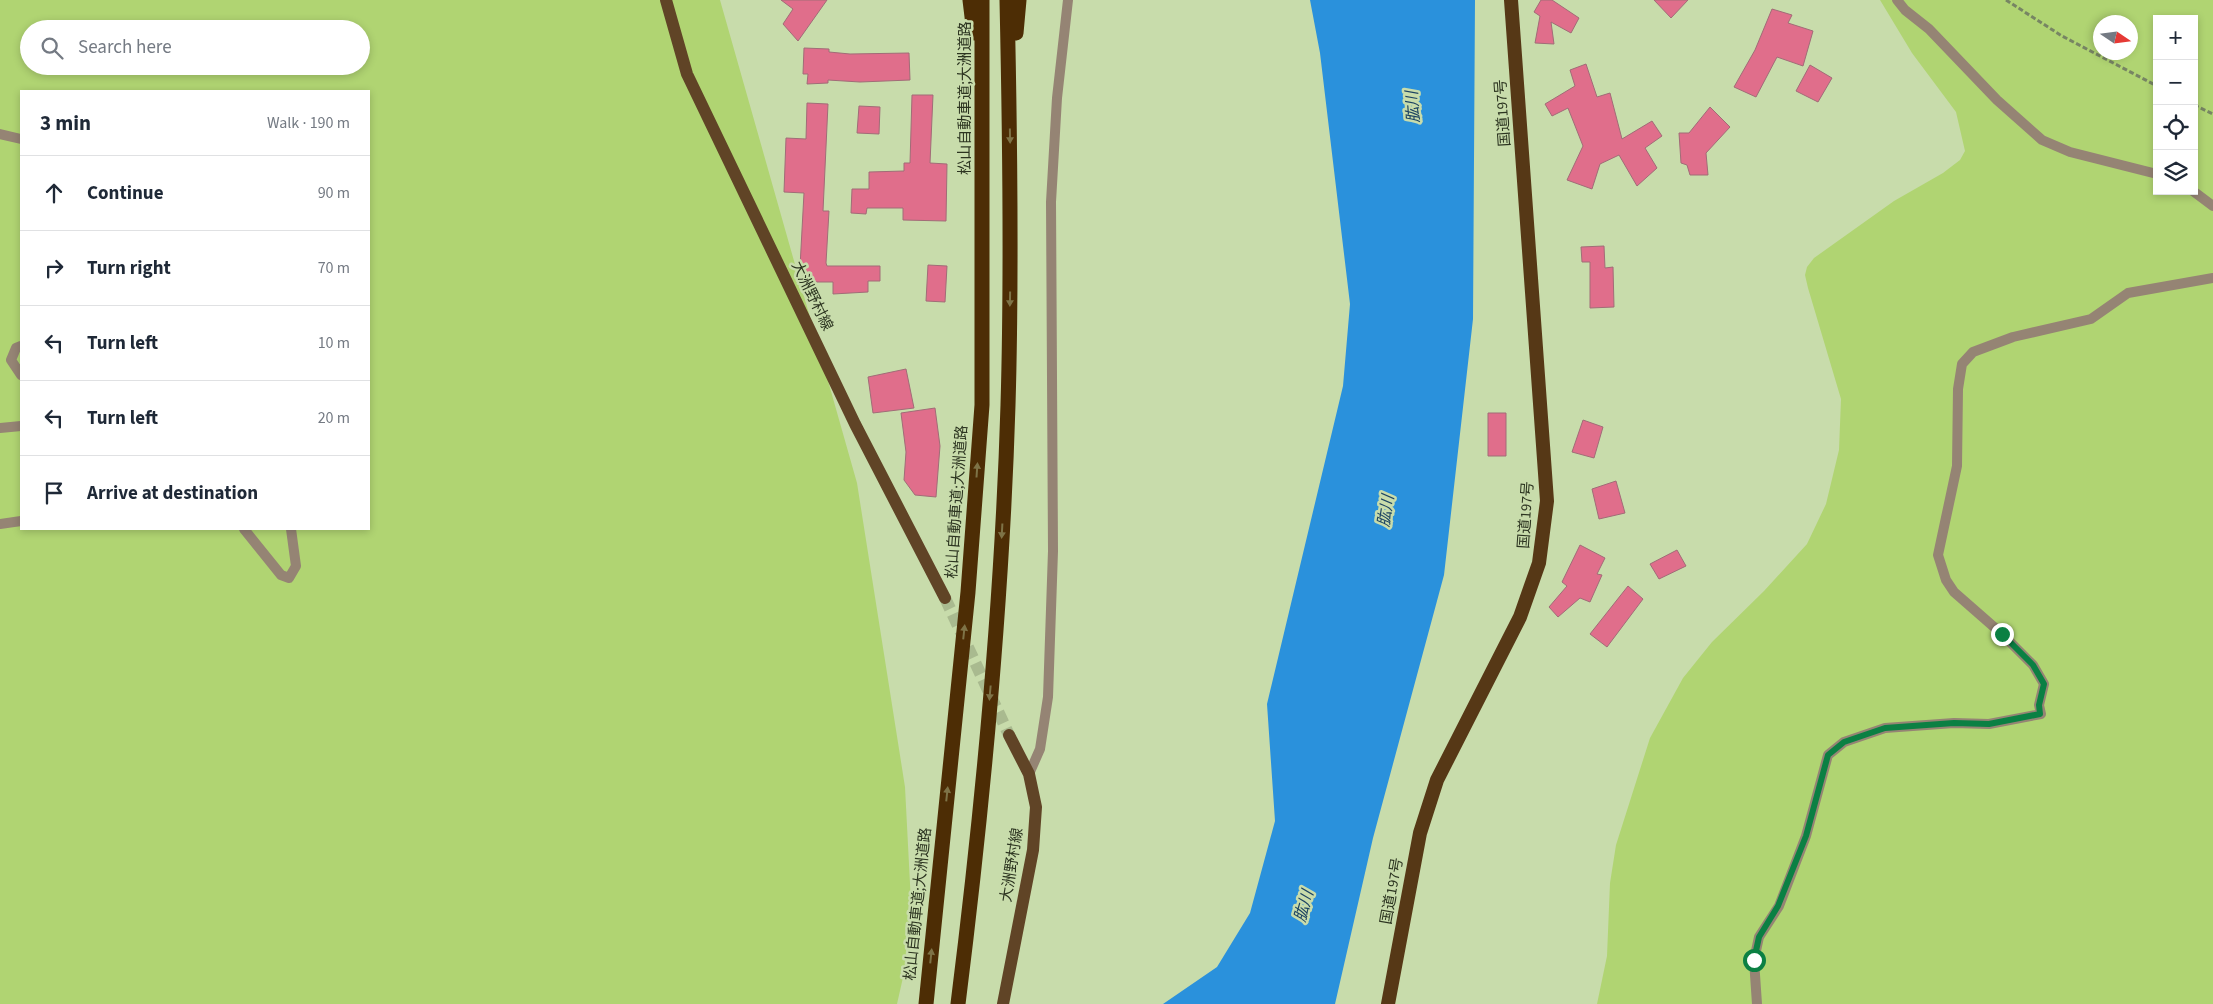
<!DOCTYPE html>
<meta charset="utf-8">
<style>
:root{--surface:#fff;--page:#f2f2f3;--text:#1f2937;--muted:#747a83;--line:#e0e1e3}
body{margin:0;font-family:"Source Sans 3","Noto Sans JP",sans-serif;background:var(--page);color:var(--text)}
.controls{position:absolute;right:15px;top:15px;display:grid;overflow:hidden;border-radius:0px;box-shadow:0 2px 8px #0003}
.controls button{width:45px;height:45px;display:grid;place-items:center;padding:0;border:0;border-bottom:1px solid var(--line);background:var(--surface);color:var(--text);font:25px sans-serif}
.compass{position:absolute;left:2093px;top:15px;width:45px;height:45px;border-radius:50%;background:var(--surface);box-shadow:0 2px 8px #0003;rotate:103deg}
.stop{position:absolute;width:15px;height:15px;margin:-11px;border:4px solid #0b8043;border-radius:50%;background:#fff}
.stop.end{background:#0b8043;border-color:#fff;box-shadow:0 1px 5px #0008}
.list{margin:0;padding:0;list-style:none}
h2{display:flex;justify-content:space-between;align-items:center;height:65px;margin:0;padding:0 20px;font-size:21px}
h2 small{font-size:16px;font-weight:400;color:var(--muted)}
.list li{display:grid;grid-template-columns:32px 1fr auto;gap:15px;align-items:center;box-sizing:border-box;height:75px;padding:0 20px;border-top:1px solid var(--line)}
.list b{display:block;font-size:19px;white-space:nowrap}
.list em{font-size:16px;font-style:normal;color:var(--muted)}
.icon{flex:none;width:28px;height:28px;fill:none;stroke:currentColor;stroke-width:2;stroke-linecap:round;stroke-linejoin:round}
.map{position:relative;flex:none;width:2213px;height:1004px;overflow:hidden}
.search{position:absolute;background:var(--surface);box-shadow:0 2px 8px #0003;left:20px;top:20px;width:350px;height:55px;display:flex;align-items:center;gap:12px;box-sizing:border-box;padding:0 18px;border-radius:28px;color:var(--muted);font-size:19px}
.panel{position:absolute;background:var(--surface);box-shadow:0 2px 8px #0003;left:20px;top:90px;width:350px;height:440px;border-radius:0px}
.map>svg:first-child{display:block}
.green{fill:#b0d472;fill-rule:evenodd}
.water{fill:#2a91dc}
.building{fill:#e06e8b;stroke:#a16c77}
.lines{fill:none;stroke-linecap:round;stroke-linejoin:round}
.primary-tunnel{stroke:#a9ba8f;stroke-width:12;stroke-dasharray:12 6;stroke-linecap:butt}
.path{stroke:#778563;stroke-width:3;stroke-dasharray:5 2.5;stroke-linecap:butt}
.minor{stroke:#958474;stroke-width:10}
.primary{stroke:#604426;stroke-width:12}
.trunk{stroke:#563816;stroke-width:14}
.motorway{stroke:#4d2d05;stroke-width:15}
.oneway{fill:#7e7347}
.route{stroke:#0b8043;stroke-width:6}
.labels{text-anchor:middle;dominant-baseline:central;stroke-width:5;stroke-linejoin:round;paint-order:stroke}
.street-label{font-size:15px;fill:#2c3420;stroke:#c8dcab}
.water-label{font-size:16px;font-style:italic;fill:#1c4362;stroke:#c8dcab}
</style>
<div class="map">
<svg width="2213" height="1004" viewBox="0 0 2213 1004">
<rect width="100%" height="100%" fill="#c8dcab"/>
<path class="green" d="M0,0h720l137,483 48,304 6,116 -7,70 -7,31h-897zM29,29h332v37h-332zM21,91h348v438h-348z
M1880,0h333v1004h-616l10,-48 3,-73 6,-38 34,-107 33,-60 29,-36 52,-51 43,-47 19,-40 13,-54 2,-51 -33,-111 -3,-13 2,-8 7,-9 80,-57 49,-28 17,-13 5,-9 -9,-39 -44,-59zM2157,19h37v172h-37zM2100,22h30v30h-30z"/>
<path class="water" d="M1310,0h165l-2,319 -29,256 -71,263 -38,166h-172l54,-37 33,-54 25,-92 -8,-117 76,-318 7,-82 -30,-251z"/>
<path class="building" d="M781,0h46l-29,41 -15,-17 10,-15z
M1541,0h11l27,18 -8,15 -20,-11 3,22 -19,-1 5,-27 -6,-4z
M1654,0h34l-17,18z
M1772,9l20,6 -4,8 25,8 -10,35 -26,-9 -21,40 -22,-10 21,-37z
M804,48l25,1v3l21,2 59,-1 1,27 -50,2 -32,-2v3l-21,1 1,-10h-5z
M1586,64l11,33 13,-4 12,46 30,-18 10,15 -17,12 12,20 -20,18 -18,-31 -19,9 -8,25 -25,-9 16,-34 -15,-38 -16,8 -7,-12 30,-18 -5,-16z
M1810,65l22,13 -14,24 -22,-11z
M912,95h21l-3,68 17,1 -1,57 -43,-1v-12h-36l-1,6 -15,-1 1,-24h17v-17l35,-1v-8h6z
M807,103l21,1 -5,107h6l-3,52 1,3h53v15h-12v11l-35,2v-12h-28l-5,-15 4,-74 -20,-1 2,-54 20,1z
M859,106l21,1 -1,27 -22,-1z
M1710,107l20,20 -24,26 2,22h-18l-3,-10 -6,-2 -2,-30h10z
M1604,246l1,22 8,-1 1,40 -24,1v-46h-8l-1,-15z
M928,265l19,1 -2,36 -19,-1z
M906,369l8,39 -41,5 -5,-36z
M935,408l5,38 -4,51 -21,-2 -11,-15 2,-28 -5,-39z
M1488,413h18v43h-18z
M1583,420l20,7 -9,31 -22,-6z
M1616,481l9,32 -26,6 -7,-30z
M1580,545l25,13 -8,16 5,1 -12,27 -10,-4 -22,19 -9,-10 18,-21 -5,-4z
M1677,550l9,16 -27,13 -9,-15z
M1628,586l15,13 -36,48 -17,-13z"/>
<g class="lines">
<path class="primary-tunnel" d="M945,598l64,137"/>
<path class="path" d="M2006,0l56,36 95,50
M2194,105l19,9"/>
<path class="minor" d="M1897,0l8,10 24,19 68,71 45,40 28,12 87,22
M0,134l21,5
M2193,191l20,15
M21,346l-5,2 -5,12 10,15
M0,428l21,-2
M0,524l21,-3
M244,529l37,46 8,3 7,-12 -5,-37
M1029,774l11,-25 8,-52 5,-146 -2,-349 6,-104 11,-98
M1757,1004l-3,-44 5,-23 20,-31 27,-70 22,-81 16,-13 41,-14 69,-5 35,1 52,-10 -2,-9 5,-21 -11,-19 -31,-31 -48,-42 -8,-12 -8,-25 19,-89 1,-77 4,-25 11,-12 40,-15 78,-18 37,-26 85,-15"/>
<path class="primary" d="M666,0l21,74 168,350 90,174
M1003,1004l30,-154 3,-43 -7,-33 -20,-39"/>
<path class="trunk" d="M1388,1004l32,-171 17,-53 83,-163 19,-54 8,-62 -36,-501"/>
<path class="motorway" d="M970,0l4,33
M1016,33l3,-33
M926,1004l42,-412 14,-187v-405
M958,1004c25,-199 44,-399 50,-599 4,-135 2,-270 -1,-405"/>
</g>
<defs><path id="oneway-solid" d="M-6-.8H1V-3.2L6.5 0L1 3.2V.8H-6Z" transform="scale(1.25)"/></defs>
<g class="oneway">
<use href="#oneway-solid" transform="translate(1010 136) rotate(89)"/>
<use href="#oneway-solid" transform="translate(1010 299) rotate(91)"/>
<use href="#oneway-solid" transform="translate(977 470) rotate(-86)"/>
<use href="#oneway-solid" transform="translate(1002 531) rotate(93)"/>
<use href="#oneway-solid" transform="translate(964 632) rotate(-84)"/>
<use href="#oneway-solid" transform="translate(990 693) rotate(95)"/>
<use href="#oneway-solid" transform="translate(947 794) rotate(-84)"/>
<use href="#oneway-solid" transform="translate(931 956) rotate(-84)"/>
</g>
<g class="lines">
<path class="route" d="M1754,960l5,-23 19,-31 28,-70 22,-81 16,-13 41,-14 69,-5 35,1 51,-10 -1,-9 5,-21 -11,-19 -31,-31"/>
</g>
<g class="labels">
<g class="street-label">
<text transform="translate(965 98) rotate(-90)">松山自動車道;大洲道路</text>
<text transform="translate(1503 113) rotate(-94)">国道197号</text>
<text transform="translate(812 296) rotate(64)">大洲野村線</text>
<text transform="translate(957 502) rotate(-86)">松山自動車道;大洲道路</text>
<text transform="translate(1526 515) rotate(-86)">国道197号</text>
<text transform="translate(1012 865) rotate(-81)">大洲野村線</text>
<text transform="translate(1392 891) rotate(-80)">国道197号</text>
<text transform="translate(918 904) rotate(-84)">松山自動車道;大洲道路</text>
</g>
<g class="water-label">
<text transform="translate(1413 107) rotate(-94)">肱川</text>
<text transform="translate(1386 511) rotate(-81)">肱川</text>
<text transform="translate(1304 906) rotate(-74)">肱川</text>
</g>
</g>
</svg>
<div class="controls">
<button>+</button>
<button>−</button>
<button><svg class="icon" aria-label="locate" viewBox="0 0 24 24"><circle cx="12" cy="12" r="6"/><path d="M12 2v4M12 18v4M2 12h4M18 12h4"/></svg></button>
<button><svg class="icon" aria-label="layers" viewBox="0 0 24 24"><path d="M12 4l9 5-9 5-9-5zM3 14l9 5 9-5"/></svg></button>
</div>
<svg class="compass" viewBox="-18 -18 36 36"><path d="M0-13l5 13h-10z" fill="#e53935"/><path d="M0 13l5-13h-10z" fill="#747a83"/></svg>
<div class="stop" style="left:1754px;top:960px"></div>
<div class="stop end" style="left:2002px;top:634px"></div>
<div class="search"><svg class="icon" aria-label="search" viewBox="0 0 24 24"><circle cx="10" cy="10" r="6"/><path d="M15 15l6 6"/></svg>Search here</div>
<section class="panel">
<h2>3 min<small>Walk · 190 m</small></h2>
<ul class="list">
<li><svg class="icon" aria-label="ahead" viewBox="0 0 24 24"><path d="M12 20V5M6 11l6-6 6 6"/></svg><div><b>Continue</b></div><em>90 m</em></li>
<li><svg class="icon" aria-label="right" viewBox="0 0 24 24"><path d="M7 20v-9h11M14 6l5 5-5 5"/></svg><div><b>Turn right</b></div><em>70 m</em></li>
<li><svg class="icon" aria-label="left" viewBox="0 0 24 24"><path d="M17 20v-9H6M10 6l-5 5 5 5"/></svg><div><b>Turn left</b></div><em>10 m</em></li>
<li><svg class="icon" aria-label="left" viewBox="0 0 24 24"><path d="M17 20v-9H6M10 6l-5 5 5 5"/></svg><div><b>Turn left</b></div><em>20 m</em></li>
<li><svg class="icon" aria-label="arrive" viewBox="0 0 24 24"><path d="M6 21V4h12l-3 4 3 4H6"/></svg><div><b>Arrive at destination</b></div></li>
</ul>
</section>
</div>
